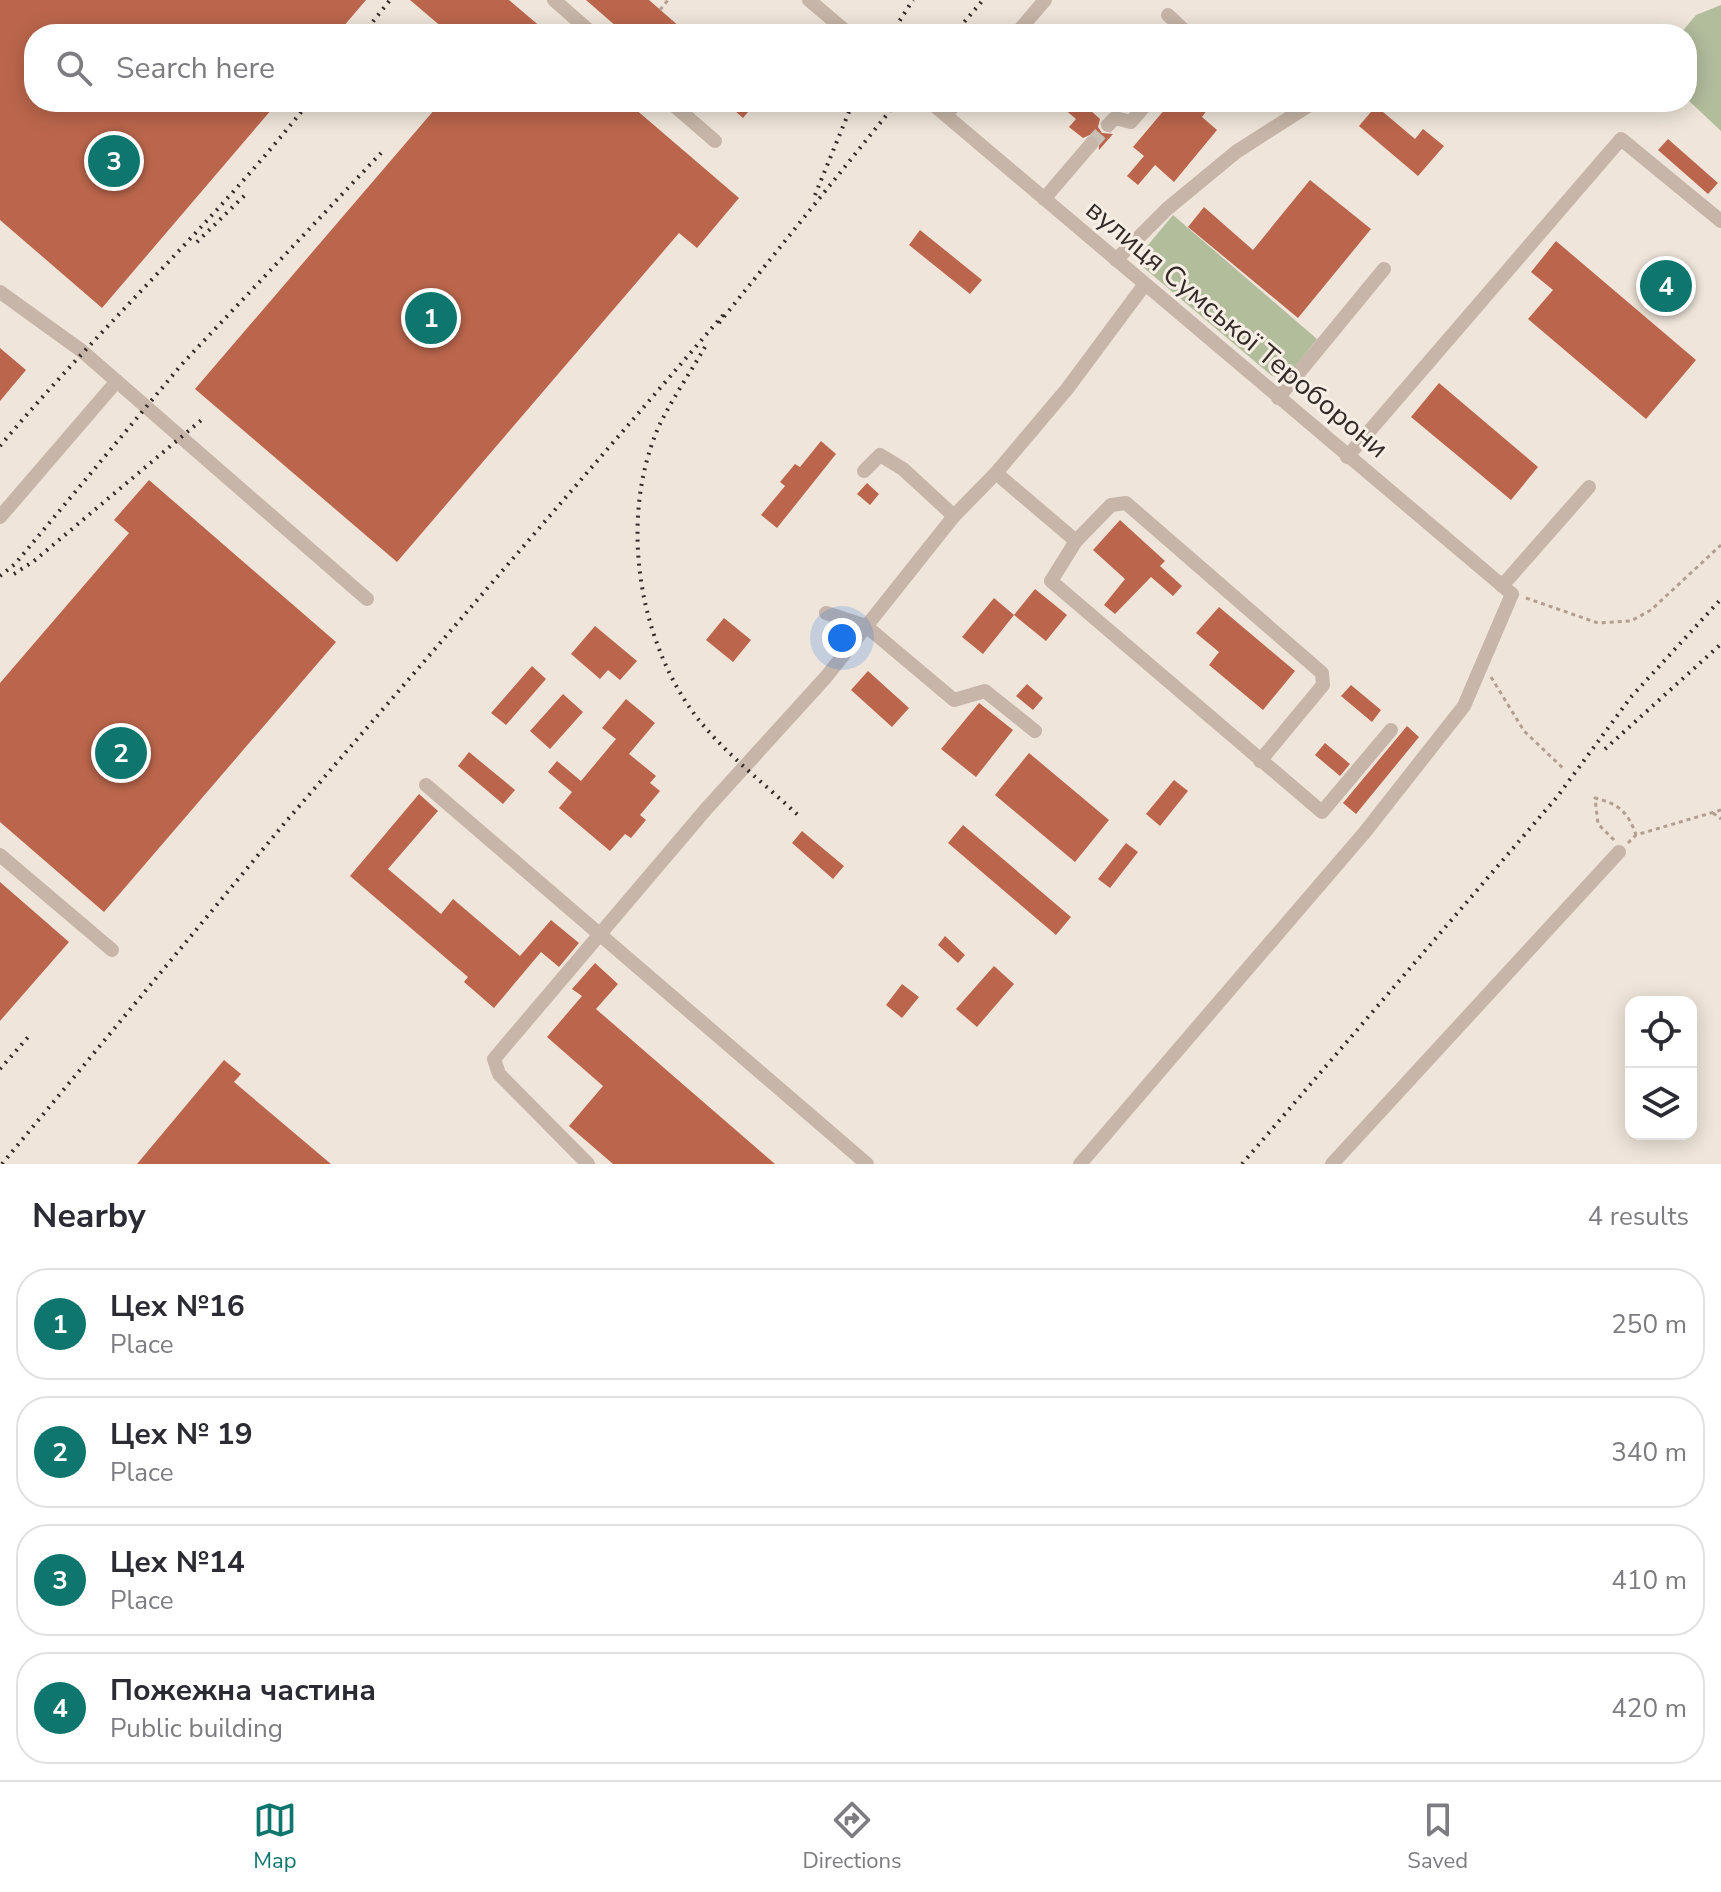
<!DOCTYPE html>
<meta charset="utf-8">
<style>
:root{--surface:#fff;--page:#f7f7f7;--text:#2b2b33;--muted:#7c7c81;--line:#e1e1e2;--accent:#0f766e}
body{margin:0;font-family:"Nunito Sans",sans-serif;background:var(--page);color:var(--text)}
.controls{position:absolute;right:24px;bottom:24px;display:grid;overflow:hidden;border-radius:16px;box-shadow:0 4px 20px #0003}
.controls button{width:72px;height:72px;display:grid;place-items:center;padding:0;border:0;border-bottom:2px solid var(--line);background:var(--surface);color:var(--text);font:40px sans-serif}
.you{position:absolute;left:842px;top:638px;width:28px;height:28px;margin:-20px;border:6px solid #fff;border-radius:50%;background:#1a73e8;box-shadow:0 0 0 12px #1a73e833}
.badge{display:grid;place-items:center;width:52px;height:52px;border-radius:50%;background:var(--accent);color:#fff;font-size:26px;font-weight:700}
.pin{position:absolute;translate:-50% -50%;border:4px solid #fff;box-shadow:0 2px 8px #0006}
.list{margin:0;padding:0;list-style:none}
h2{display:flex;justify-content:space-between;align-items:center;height:104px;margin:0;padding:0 32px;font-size:34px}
h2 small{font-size:26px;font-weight:400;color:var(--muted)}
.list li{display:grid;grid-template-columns:52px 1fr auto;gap:24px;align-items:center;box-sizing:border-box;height:112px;margin:0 16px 16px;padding:0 16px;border:2px solid var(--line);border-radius:32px}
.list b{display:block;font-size:30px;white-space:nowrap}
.list p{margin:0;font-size:26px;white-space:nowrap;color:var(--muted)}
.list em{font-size:26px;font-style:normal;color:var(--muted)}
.icon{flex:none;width:44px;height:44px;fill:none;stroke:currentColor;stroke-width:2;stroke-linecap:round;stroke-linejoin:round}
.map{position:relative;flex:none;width:1721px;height:1164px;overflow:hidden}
.search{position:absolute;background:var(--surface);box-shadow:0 4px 20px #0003;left:24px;right:24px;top:24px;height:88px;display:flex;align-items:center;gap:20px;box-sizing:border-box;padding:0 28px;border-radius:32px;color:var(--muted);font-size:30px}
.sheet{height:616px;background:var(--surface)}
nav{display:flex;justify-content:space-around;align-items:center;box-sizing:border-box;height:112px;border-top:2px solid var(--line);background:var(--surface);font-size:22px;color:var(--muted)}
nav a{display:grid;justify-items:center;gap:4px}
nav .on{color:var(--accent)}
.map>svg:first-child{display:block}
.green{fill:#b2bd9c}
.building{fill:#bb664c}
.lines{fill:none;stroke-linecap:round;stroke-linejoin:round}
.minor-tunnel{stroke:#c9c0b6;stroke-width:14;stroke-dasharray:14 7;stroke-linecap:butt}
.path{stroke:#b29f92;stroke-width:3;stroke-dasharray:4 4;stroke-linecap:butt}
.minor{stroke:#c6b5a8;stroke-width:14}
.rail{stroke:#332b27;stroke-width:4;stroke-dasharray:2 6;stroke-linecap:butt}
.labels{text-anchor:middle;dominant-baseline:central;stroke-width:6;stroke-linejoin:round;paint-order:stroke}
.street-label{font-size:28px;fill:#332b27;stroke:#f7efe6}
</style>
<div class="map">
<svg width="1721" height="1164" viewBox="0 0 1721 1164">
<rect width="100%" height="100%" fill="#efe5da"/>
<path class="green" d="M1721,5v126l-34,-32v-65h-7l16,-19z
M1173,215l144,124 -30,38 -15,-1 -129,-109v-16z"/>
<path class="building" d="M0,0h366l-29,34h-303v68h244l-176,206 -102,-88z
M410,0h99l40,34h-99z
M586,0h63l39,34h-63z
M441,102h186l112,96 -42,50 -18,-15 -282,329 -202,-173z
M725,102h31l-13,16z
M1056,102h25l19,17 -2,8 4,6 11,1 -14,16 -1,-13 -6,-3 -9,4 -14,-11 7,-8z
M1171,102h26l10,8 -5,7 15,13 -43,52 -19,-17 -17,20 -11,-9 17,-20 -11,-9z
M1376,106l39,33 8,-10 21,17 -26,30 -59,-50z
M1668,139l50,44 -10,11 -50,-44z
M1310,180l61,49 -73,89 -110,-91 16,-20 49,43z
M920,230l62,50 -12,14 -61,-49z
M1556,241l140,119 -50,59 -118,-100 25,-29 -22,-18z
M0,348l26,22 -26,31z
M1439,383l99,84 -27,33 -100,-83z
M821,441l15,13 -59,74 -16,-13 24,-29 -5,-4 15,-18 5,3z
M149,480l187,162 -232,270 -104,-90v-139l129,-150 -15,-13z
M867,483l12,11 -9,11 -13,-11z
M1120,520l45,41 -5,5 22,20 -9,10 -22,-19 -36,37 -11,-9 21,-26 -32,-29z
M1035,589l32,26 -21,26 -32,-26z
M994,598l20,17 -31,39 -21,-17z
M1219,607l76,64 -32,39 -54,-45 10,-13 -23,-19z
M724,618l27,22 -18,22 -27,-22z
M595,626l42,35 -17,19 -12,-10 -8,9 -29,-25z
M532,666l14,13 -40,46 -15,-12z
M868,671l41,37 -17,19 -41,-37z
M1027,684l16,14 -10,12 -17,-14z
M1351,685l30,25 -9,12 -31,-26z
M563,694l20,18 -33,37 -20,-18z
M626,699l29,24 -26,31 27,22 -6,7 10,8 -20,24 6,5 -15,18 -6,-4 -15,17 -51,-43 13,-16 -24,-20 9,-11 24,20 35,-42 -14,-11z
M979,703l34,27 -37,47 -35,-28z
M1407,726l12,11 -63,77 -13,-11z
M1325,743l25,21 -10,12 -25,-21z
M469,752l46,38 -12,14 -45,-38z
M1029,753l80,67 -34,42 -80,-67z
M1174,780l14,11 -28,35 -14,-12z
M419,794l19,17 -50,58 53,45 12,-15 67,57 31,-36 28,23 -20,24 -18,-15 -47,56 -30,-26 4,-5 -118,-101z
M963,825l108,92 -15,18 -108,-92z
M802,831l42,35 -11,13 -41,-36z
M1126,843l12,9 -28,36 -12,-9z
M0,882l69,60 -69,79z
M945,936l20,19 -7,8 -20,-18z
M595,963l23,21 -22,25 179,155h-162l-44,-38 34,-40 -56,-49 35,-41 -10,-7z
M994,966l20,18 -37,43 -21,-18z
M902,984l17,13 -17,21 -16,-13z
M224,1060l17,14 -7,8 97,82h-194z"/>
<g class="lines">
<path class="minor-tunnel" d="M1091,144l17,-19"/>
<path class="path" d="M660,10l8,-10
M1526,598l72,25 33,-2 20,-11 70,-65
M1491,677l33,54 41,39
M1713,813l8,6
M1614,840l-16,-16 -3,-26c24,6 33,14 41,37
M1628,843l8,-8 85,-25"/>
<path class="minor" d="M554,0l39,34
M809,0l40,34
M1168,15l20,19
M1016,34l29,-34
M670,102l45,39
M930,102l582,492 -48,112 -99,126 -285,332
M946,115l11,-13
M1108,125l7,-7 16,4 17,-20
M1044,199l47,-55
M1116,260l51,-51 69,-57 78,-50
M0,292l82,59 285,248
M1278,398l106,-129
M1347,457l274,-318 100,82
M864,471l16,-16 23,14 51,47
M996,473l80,68 -25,40 271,231 69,-82
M0,517l117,-136
M1076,541l35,-36 15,-2 196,170 1,12 -63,76
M1502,586l87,-99
M826,613l40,13 88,74 31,-9 50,40
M426,785l441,379
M0,855l112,95
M588,1164l-89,-90 -5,-15 213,-251 119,-131 128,-161 42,-43 71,-84 78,-105
M1332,1164l287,-312"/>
<path class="rail" d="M363,34l27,-34
M891,34l22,-34
M954,34l29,-34
M815,195l38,-93
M197,242l49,-48
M719,323l178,-221
M705,347c-15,26 -33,52 -46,79 -40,90 -22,211 36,289 29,38 70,69 105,102
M0,446c99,-118 214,-223 309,-344
M14,574l20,-13 171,-144
M0,576l15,-12 167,-200 199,-211
M1605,749l116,-105
M0,1069l29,-33
M2,1164l281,-339 441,-511
M1242,1164l315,-367 74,-100 90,-98"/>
</g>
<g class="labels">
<g class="street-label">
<text transform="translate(1237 329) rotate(40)">вулиця Сумської Тероборони</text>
</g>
</g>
</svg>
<div class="controls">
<button><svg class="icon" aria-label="locate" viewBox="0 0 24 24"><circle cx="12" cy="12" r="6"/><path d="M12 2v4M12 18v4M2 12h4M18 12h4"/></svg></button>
<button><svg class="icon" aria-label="layers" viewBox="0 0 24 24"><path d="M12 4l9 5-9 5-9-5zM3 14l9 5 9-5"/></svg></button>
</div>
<div class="you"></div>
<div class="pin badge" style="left:431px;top:318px">1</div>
<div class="pin badge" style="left:121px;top:753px">2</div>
<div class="pin badge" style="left:114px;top:161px">3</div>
<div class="pin badge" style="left:1666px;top:286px">4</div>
<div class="search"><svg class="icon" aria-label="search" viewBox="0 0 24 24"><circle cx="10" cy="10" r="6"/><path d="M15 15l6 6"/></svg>Search here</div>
</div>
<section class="sheet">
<h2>Nearby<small>4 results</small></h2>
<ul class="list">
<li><span class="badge">1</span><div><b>Цех №16</b><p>Place</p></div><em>250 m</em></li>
<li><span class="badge">2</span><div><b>Цех № 19</b><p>Place</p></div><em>340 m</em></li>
<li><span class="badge">3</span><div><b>Цех №14</b><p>Place</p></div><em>410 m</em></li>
<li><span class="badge">4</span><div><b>Пожежна частина</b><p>Public building</p></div><em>420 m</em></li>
</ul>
</section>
<nav>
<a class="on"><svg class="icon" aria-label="map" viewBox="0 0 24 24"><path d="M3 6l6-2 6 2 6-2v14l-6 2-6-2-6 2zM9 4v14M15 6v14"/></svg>Map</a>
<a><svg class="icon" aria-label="directions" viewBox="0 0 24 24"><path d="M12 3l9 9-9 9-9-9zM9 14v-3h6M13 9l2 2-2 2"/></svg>Directions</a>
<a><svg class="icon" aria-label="saved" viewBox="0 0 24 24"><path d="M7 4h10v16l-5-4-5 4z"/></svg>Saved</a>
</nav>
